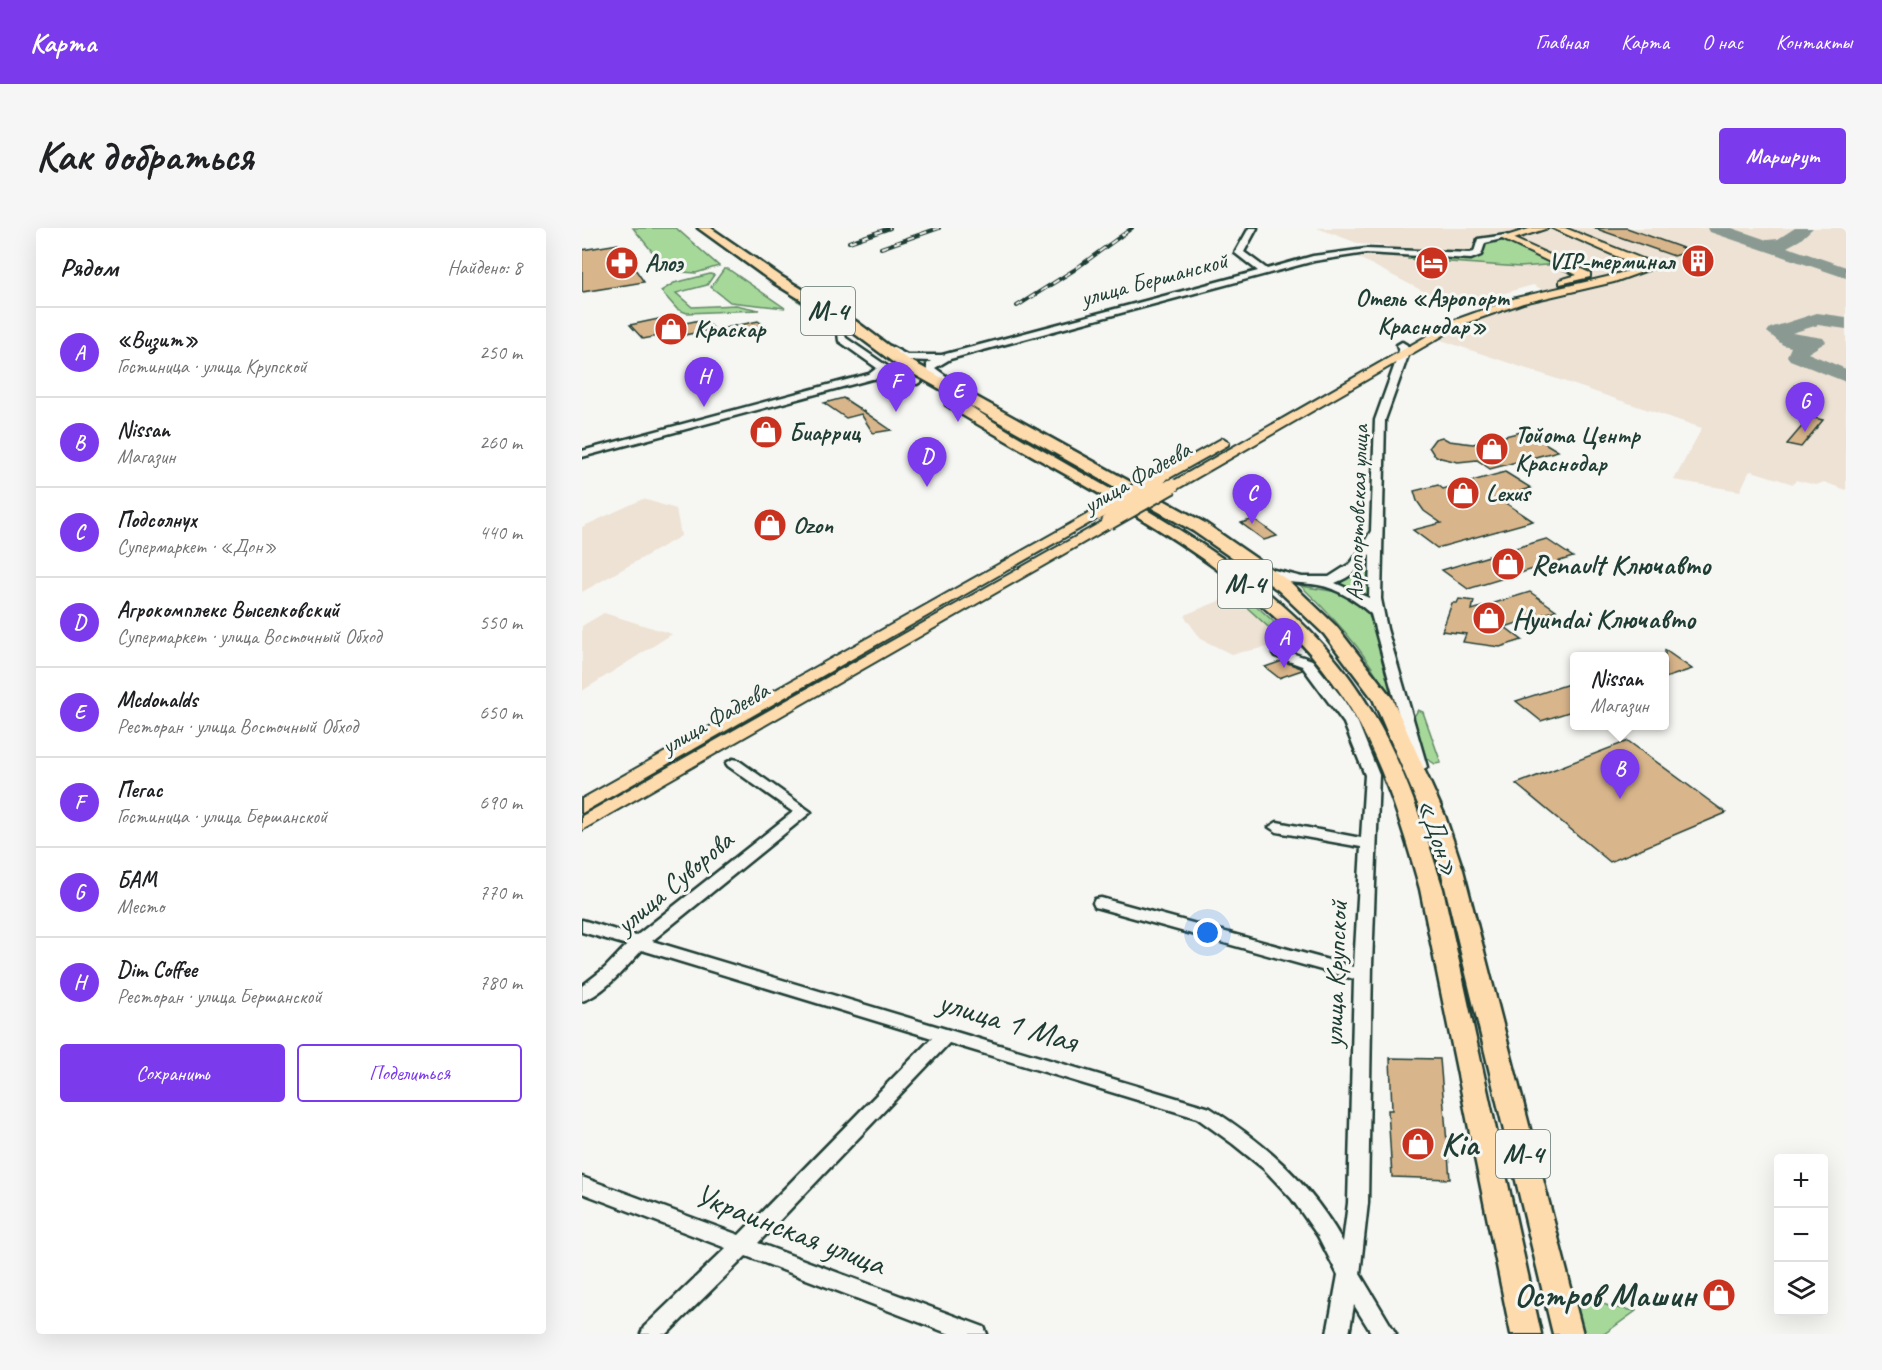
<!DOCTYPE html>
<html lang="ru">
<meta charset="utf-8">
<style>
:root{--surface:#fff;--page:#f6f6f6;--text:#202124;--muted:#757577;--line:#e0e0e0;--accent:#7c3aed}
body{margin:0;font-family:Caveat,sans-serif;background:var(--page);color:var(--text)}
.controls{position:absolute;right:18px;bottom:18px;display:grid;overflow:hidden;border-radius:6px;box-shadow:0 6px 24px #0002}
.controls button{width:54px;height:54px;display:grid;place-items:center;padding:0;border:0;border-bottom:2px solid var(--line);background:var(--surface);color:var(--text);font:30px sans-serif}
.you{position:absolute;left:626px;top:705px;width:21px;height:21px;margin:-15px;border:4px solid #fff;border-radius:50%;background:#1a73e8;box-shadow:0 0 0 9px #1a73e833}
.badge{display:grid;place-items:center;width:39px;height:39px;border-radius:50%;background:var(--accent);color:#fff;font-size:20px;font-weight:700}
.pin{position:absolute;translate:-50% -50px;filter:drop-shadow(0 2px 3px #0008)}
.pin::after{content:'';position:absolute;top:32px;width:21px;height:18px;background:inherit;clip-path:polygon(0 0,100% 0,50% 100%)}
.popup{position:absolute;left:988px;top:424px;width:99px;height:78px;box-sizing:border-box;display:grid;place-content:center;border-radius:6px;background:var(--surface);filter:drop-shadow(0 2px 4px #0005);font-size:20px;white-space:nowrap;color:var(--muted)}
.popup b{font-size:22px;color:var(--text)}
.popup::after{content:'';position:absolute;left:50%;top:100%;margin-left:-12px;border:12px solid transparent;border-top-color:var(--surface)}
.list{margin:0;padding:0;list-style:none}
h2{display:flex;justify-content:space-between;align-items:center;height:78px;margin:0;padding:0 24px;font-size:26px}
h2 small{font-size:20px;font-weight:400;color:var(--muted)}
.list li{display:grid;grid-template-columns:39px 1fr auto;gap:18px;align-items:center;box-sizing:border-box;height:90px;padding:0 24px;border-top:2px solid var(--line)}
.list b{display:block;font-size:22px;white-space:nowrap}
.list p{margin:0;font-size:20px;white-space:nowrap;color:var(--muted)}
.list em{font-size:20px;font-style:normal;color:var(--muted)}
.actions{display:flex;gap:12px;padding:18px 24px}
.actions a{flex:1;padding:14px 0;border:2px solid var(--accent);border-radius:6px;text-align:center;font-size:21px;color:var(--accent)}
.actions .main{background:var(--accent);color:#fff}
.icon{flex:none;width:33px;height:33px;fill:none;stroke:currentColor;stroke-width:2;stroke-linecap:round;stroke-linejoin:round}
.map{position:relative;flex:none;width:1264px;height:1106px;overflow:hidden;border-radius:6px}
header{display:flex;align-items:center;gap:36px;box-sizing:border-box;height:84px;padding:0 30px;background:var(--accent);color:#fff}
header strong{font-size:28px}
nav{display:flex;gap:33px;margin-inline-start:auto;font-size:21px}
.intro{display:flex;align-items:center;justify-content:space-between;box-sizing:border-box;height:144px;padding:0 36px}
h1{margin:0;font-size:42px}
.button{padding:15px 27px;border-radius:6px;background:var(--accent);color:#fff;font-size:21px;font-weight:700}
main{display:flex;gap:36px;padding:0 36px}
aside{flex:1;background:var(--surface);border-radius:6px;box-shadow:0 6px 24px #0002}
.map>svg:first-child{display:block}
.built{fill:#ede2d3}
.green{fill:#a6d89a;stroke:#628a67;stroke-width:1.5}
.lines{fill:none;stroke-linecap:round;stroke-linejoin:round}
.taxiway{fill:#8a9a93;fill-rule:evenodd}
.building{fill:#d9b58b;stroke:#1f3d34;stroke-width:1.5}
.minor-casing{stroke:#1f3d34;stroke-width:5}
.major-casing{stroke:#1f3d34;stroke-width:4}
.highway-casing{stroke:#1f3d34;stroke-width:5}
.minor{fill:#f6f6f2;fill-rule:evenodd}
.major{fill:#fedbac;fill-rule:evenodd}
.highway{fill:#fedbac;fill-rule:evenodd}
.rail-casing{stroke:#1f3d34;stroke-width:4}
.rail{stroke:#f6f6f2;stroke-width:2;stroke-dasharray:7;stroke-linecap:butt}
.major-bridge-casing{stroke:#1f3d34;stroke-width:18;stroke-linecap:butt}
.major-bridge{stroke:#fedbac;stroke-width:14}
.labels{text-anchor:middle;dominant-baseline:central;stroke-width:6;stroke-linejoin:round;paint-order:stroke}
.far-poi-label{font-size:24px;font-weight:bold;fill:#1f3d34;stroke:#f6f6f2;text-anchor:start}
.far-street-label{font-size:24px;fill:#1f3d34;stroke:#f6f6f2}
.shield{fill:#f6f6f2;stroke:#60746d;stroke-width:1.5}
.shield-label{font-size:27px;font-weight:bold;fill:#1f3d34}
.poi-label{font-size:28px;font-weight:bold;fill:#1f3d34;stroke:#f6f6f2;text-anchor:start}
.street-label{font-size:28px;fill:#1f3d34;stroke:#f6f6f2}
.near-street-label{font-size:33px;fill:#1f3d34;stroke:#f6f6f2}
.near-poi-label{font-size:33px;font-weight:bold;fill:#1f3d34;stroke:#f6f6f2;text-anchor:start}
</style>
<header>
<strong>Карта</strong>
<nav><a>Главная</a><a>Карта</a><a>О нас</a><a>Контакты</a></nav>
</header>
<div class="intro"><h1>Как добраться</h1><a class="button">Маршрут</a></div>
<main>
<aside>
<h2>Рядом<small>Найдено: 8</small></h2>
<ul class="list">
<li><span class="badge">A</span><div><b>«Визит»</b><p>Гостиница · улица Крупской</p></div><em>250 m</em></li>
<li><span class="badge">B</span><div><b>Nissan</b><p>Магазин</p></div><em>260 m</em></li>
<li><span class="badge">C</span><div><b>Подсолнух</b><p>Супермаркет · «Дон»</p></div><em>440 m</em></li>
<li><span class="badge">D</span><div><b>Агрокомплекс Выселковский</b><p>Супермаркет · улица Восточный Обход</p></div><em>550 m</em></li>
<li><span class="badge">E</span><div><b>Mcdonalds</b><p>Ресторан · улица Восточный Обход</p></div><em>650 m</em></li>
<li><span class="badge">F</span><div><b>Пегас</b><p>Гостиница · улица Бершанской</p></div><em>690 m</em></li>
<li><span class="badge">G</span><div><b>БАМ</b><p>Место</p></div><em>770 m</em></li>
<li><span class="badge">H</span><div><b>Dim Coffee</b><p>Ресторан · улица Бершанской</p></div><em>780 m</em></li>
</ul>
<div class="actions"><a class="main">Сохранить</a><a>Поделиться</a></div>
</aside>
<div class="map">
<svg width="1264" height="1106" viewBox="0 0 1264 1106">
<rect width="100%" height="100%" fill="#f6f6f2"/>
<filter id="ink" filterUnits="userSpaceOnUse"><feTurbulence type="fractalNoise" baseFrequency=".0167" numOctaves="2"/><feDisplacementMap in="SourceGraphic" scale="12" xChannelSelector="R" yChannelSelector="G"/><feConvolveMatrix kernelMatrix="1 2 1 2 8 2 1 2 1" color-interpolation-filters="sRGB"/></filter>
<g filter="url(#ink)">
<path class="built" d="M735,0h529v262l-22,-8 -8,3 -20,-5 -3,4 -41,-13 -3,1 -9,19 -66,-11 28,-52 -261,-88 39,-22 48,-16 26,-5 -4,-4 -17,-8 -71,20 -9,-4 -7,2 -89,-46 33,-1 3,-6 -5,-4 -28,-2z
M61,271l33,10 5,27 -99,56v-65z
M652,367l44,41 1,9 -48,9 -30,-15 -16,-22 2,-3z
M22,385l68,21 -90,57v-65z"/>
<path class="green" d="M51,0h43l43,38 -23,7 -28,-2z
M916,11l61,25 -39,3 -112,-8 3,-5 65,2 6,-2 -1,-5 8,-9z
M142,41h4l57,39 -55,-6 -19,-15z
M128,46l4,1 -7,10 -31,8 16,14 44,-2 23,5 -72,3 -10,-4 -16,-18 13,-8z
M221,71l310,186 -7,2 -310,-187z
M790,334v34l-38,-14z
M719,358l36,6 27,14 12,24 24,87c-25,-53 -56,-90 -99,-131z
M660,369l6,1 39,36 -2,4 -7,-2 -39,-36z
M836,482l5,2 18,51 -6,1 -12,-8 -10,-38z
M985,1061l44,18 25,4 -32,23h-25z"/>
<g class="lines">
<path class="taxiway" d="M1126,0h24l35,12 11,-1 17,-11h18l-13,12 -13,7 59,20v11l-136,-46z
M1235,85l29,4v12l-28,-4 -26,8 31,5 3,4 -18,11 38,16v13l-56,-22 -3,-4 4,-9 -8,-2 -16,-13 3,-4z"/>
</g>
<path class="building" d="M1012,0h33l64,23 -17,5z
M36,16l26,38 -62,10v-42z
M81,90l8,8 29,-6 6,1 8,8 -34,7 -14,2 -2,-3 -21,4 -13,-14z
M176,93l10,7 -30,9 -12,-9z
M261,170l23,15 25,17 -18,3 -12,-19 -15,4 -22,-15z
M1228,189l13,3 -22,27 -14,-3z
M943,203l33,20 -68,18 -13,-9 -19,2 -17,-4 -7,-3 -5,-8 6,-8 7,-2 7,4 24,3z
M923,244l26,16 -33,10 35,23 -96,27 -24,-18 28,-7 -17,-12 -7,-10 -3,-10 24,-6 5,4z
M672,291l23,17 -13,4 -23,-17z
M964,311l27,18 -105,32 -26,-19z
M948,364l26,18 -51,17 17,13 -22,7 -37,-5 3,-8 -24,-3 10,-28h5l2,-4 15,2 -2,9z
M1083,422l27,19 -27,9z
M700,433l19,7 1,2 -23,8 -14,-11z
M993,454v28l-34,11 -25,-20z
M1046,513l98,72 -116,49 -94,-78z
M808,830l50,1 10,120 -58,-2 -4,-67h4z"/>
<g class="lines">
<defs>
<path id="minor" d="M667,0h8l-13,24 23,17 46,-13 53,-7 104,4 4,-1 4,-13 28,-4 4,2 -25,6 -4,12 -10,4 -105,-6 -52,8 -364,98 -15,9 22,16 1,2 -5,3 -26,-18v-7l4,-3 -29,-1 -20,-12 8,-2 17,9h35l316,-84 -23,-18z
M256,105h6l2,5 41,28 2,2 -5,5 14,-1 24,9 -5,3 -20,-6 -25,1 -290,78v-6l287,-77 8,-6 -38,-27z
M820,114l5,3 2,8 -24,67 -4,179 6,30 40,138 -7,4 -7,-4 -42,-153c-13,-12 -34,-26 -53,-29 -17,-3 -45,-1 -58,-13l6,-4 36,9h27l22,-14 8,-11 12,-21 4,-111 24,-67 -2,-8zM788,326l-1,44 -34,-15c16,-6 25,-15 35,-29z
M698,421l32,11 31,39 15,24 21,52 -7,190 -4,238 -8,71 36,60h-24l-18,-29 -5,29h-22l11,-59 -20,-39 -26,-37 -28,-30 -31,-25 -36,-26 -248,-75 -191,200 226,84 3,7h-37l-204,-78 -79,78h-26l3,-7 82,-79 -144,-55v-16l157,58 193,-197 -290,-88c-15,16 -39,45 -60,51v-15l23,-18 22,-23 -45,-13v-12l54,16 157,-124 -65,-46 -2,-3 7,-4 5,1 73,52 -159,129 558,167c55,35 101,76 133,134l5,-39 6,-224 -259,-72 -2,-4 2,-4 6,-1 253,69 7,-120 -84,-15 -8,-5 8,-5 84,16 4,-63 -21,-52 -42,-57 -27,-10 -2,-3z"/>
<path id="major" d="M950,0h16l-34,11 76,34v4l-30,7v-4l17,-5 -77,-37z
M970,0h13l80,32 8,8 -39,14 -91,21 -60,21 -286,165 -5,1 -7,-4 290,-166 61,-22 91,-21 34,-10z
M641,210l6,4 -1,3 -64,36h-10l-2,-3z
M515,281l7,4 -2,3 -520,297v-14z
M527,290l5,1v6l-532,305v-14z"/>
<path id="highway" d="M116,0h13l71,49 75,45 47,35 301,166 85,59 46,44 56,72 53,118 18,54 120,464h-30l-112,-464 -18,-54 -50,-117 -49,-65 -46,-44 -85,-59 -299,-168 -47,-35 -73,-45z
M369,170c15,3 30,16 43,24 26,16 53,31 79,46 112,63 232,129 299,244 33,55 52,116 71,177l98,445h-30l-91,-445c-17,-61 -36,-123 -68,-178 -86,-145 -268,-220 -406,-306v-6z"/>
</defs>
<use href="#minor" class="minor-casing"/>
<use href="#major" class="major-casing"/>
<use href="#highway" class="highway-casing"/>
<use href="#minor" class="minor"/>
<use href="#major" class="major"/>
<use href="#highway" class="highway"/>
<defs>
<path id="rail" d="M267,14l41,-14
M299,20l58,-20
M435,78l57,-36 58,-42"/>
</defs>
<use href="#rail" class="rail-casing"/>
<use href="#rail" class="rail"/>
<defs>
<path id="major-bridge" d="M515,285l62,-35
M527,294l63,-36"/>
</defs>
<use href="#major-bridge" class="major-bridge-casing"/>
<use href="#major-bridge" class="major-bridge"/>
</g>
</g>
<defs>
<symbol id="building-disc" viewBox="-11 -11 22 22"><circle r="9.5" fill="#c8321e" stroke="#f6f6f2"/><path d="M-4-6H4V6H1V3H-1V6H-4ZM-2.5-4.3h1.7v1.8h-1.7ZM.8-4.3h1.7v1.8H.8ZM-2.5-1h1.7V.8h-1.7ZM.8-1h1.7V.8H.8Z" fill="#fff"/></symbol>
<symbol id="pharmacy-disc" viewBox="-11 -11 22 22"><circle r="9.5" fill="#c8321e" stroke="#f6f6f2"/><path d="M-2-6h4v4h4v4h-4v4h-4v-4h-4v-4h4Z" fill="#fff"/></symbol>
<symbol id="hotel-disc" viewBox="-11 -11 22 22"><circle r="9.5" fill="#c8321e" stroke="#f6f6f2"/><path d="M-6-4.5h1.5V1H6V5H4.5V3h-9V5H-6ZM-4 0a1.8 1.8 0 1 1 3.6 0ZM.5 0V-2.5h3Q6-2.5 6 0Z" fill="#fff"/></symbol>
<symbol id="shop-disc" viewBox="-11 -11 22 22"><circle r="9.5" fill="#c8321e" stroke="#f6f6f2"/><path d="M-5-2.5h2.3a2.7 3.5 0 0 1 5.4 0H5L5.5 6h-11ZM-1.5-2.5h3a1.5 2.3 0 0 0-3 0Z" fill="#fff"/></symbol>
</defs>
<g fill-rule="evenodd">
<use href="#building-disc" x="1097" y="14" width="38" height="38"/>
<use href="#pharmacy-disc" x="21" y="16" width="38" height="38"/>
<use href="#hotel-disc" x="831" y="16" width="38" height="38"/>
<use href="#shop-disc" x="70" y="82" width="38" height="38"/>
<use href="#shop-disc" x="165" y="185" width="38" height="38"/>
<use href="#shop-disc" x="891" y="202" width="38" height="38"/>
<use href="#shop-disc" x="862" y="246" width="38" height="38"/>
<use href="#shop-disc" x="169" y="278" width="38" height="38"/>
<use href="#shop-disc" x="907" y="317" width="38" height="38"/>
<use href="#shop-disc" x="888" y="371" width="38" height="38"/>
<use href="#shop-disc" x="817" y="897" width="38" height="38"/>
<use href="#shop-disc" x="1118" y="1048" width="38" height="38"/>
</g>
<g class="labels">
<g class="far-poi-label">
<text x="1093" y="33" text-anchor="end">VIP-терминал</text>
<text x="63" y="35">Алоэ</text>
<text x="850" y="70" text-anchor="middle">Отель «Аэропорт<tspan x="850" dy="28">Краснодар»</tspan></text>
<text x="112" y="101">Краскар</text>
<text x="207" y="204">Биарриц</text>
<text x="933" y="207">Тойота Центр<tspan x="933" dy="28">Краснодар</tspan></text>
<text x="904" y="265">Lexus</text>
<text x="211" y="297">Ozon</text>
</g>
<g class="far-street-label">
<text transform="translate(572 51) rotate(-15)">улица Бершанской</text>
<text transform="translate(555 249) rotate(-30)">улица Фадеева</text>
<text transform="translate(775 285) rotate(-88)">Аэропортовская улица</text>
<text transform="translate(133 490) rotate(-30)">улица Фадеева</text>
</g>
<g class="shield">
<rect x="219" y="59" width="54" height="48" rx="4.5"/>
<rect x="636" y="332" width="54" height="48" rx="4.5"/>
<rect x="914" y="902" width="54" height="48" rx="4.5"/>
</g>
<g class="shield-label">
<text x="246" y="83">М-4</text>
<text x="663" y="356">М-4</text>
<text x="941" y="926">М-4</text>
</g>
<g class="poi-label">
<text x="949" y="336">Renault Ключавто</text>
<text x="930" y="390">Hyundai Ключавто</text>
</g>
<g class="street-label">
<text transform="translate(857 609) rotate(71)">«Дон»</text>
<text transform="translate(92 654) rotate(-40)">улица Суворова</text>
<text transform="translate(753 746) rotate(-88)">улица Крупской</text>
</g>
<g class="near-street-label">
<text transform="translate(426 793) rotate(17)">улица 1 Мая</text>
<text transform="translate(208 1001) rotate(21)">Украинская улица</text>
</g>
<g class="near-poi-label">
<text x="859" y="916">Kia</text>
<text x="1114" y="1067" text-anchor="end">Остров Машин</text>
</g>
</g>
</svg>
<div class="controls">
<button>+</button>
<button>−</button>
<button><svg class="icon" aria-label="layers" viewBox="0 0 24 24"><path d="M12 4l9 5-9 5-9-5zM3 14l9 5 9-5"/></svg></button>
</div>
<div class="you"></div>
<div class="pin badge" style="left:702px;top:440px">A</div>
<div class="pin badge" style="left:1038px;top:571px">B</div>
<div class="popup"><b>Nissan</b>Магазин</div>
<div class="pin badge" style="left:670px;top:296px">C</div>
<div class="pin badge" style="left:345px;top:259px">D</div>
<div class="pin badge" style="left:376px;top:194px">E</div>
<div class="pin badge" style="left:314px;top:184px">F</div>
<div class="pin badge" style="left:1223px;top:204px">G</div>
<div class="pin badge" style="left:122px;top:179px">H</div>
</div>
</main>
